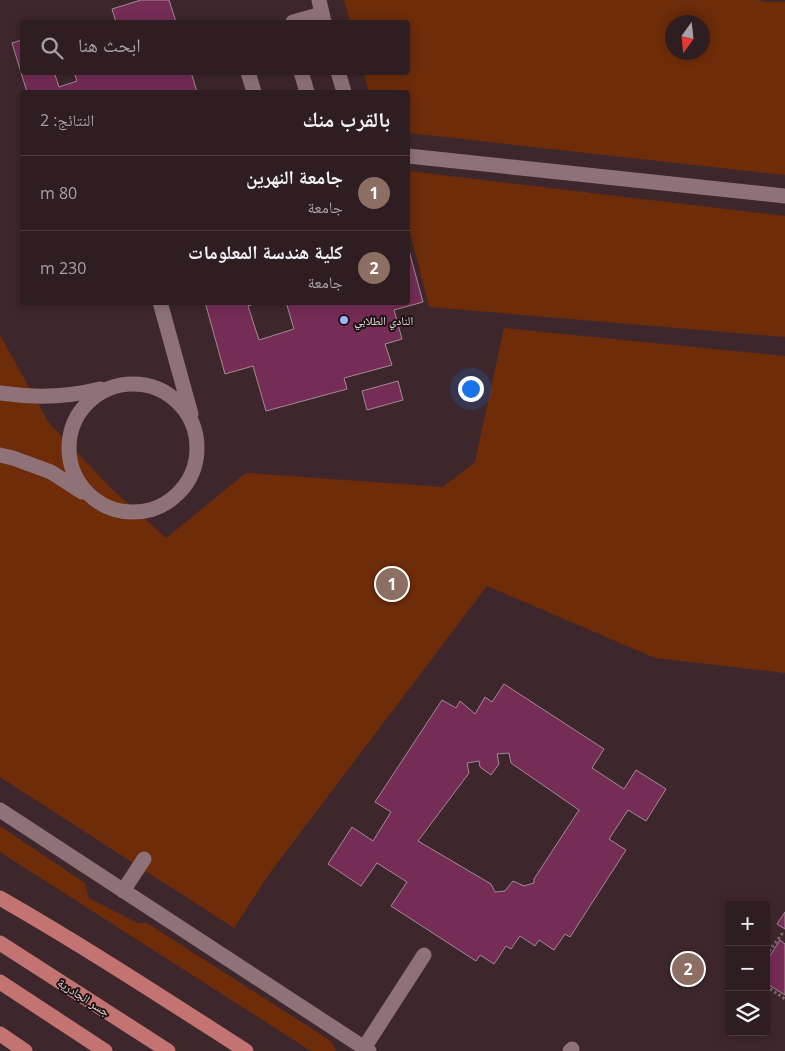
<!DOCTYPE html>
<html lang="ar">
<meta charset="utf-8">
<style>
:root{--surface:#2e1d21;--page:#3a2a2e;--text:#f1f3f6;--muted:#a7a2a5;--line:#493b3f;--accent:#d93025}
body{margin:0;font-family:"Open Sans","Noto Naskh Arabic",sans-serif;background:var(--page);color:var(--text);direction:rtl}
.controls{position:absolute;right:15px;bottom:15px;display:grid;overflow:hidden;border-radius:5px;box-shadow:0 2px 12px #0003}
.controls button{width:45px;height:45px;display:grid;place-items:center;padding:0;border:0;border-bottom:1px solid var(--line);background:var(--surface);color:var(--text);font:25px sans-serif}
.compass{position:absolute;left:665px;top:15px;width:45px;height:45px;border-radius:50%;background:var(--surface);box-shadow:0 2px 12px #0003;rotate:195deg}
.you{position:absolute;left:470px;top:388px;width:18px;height:18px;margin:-12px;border:4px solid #fff;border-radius:50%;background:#1a73e8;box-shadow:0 0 0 8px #1a73e833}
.badge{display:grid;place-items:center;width:32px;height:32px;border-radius:50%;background:var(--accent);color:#fff;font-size:16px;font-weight:700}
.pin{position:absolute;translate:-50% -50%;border:2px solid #fff;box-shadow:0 1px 5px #0006}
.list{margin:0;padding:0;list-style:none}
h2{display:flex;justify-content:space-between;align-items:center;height:65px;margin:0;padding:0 20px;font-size:21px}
h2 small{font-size:16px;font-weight:400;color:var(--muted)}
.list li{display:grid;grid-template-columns:32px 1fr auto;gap:15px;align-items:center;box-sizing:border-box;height:75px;padding:0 20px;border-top:1px solid var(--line)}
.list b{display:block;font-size:19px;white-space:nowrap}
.list p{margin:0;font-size:16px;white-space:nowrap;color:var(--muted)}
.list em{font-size:16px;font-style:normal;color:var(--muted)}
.icon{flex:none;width:28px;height:28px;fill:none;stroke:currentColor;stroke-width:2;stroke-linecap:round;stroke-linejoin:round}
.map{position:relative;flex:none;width:785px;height:1051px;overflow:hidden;direction:ltr}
.search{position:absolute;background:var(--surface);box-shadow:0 2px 12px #0003;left:20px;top:20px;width:390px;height:55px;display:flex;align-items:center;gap:12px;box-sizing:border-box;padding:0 18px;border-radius:5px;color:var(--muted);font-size:19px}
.panel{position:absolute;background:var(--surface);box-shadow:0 2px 12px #0003;left:20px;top:90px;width:390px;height:215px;border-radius:5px;direction:rtl}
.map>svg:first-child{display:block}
.green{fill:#6e2c09;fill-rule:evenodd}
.building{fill:#752c55;stroke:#a48a96;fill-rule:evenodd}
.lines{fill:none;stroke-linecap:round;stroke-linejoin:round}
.path{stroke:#7d686c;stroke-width:3;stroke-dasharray:2.5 2.5;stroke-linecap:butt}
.minor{stroke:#8e7277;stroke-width:15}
.major{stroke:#c37472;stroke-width:15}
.poi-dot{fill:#a2b2fd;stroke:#1e1416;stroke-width:2}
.labels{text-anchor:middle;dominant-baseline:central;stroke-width:4;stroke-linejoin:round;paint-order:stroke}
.poi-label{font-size:12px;fill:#e8d8da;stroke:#1e1416;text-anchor:start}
.street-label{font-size:12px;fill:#e8d8da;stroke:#1e1416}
</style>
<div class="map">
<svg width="785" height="1051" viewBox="0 0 785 1051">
<rect width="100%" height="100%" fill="#3e272c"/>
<path class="green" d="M344,0h413l9,2h19v173l-377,-42v-41h-39l-5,-19 44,-1v-50h-58zM702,22v30h-30v-30z
M408,171l377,45v121l-356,-30 -21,-83z
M504,328l281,28v317l-130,-15 -168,-72 -218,288 -35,54 -234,-151v-442l49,88 62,65 55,50 80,-65 197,14 32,-25z
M0,826l85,57 4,15 48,25h10l184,118 5,10h-25l-311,-199z"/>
<path class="building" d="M141,0h28l7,22h-60l-4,-13z
M22,40v32h32l5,15 18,-6 -3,-9h117l6,20h-170l-15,-49z
M408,247l15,55 -29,8 8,29 -17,5 7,21 -48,13 3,11 -81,22 -13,-45 -28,8 -20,-72h54l-11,4 11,34 35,-11 -8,-27h122z
M398,381l5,19 -36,10 -5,-19z
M504,684l100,65 -12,19 32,21 12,-19 30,19 -20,32 -18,-11 -19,29 17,11 -56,87 -5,-3 -11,16 -15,-10 -4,6 -15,-10 -9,13 -5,-3 -12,18 -14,-9 -4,6 -85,-55 16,-24 -30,-19 -16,23 -33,-22 24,-37 21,14 18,-29 -16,-10 67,-102 14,8 4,-7 15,13 10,-17 7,5zM509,753l2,10 68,47 -45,69v4l-10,3 -11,-5 -8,10 -10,1 -4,-8 -73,-43 51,-68 -2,-10 12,-2 1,6 11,8 8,-11 -2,-10z
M785,912v17l-8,-5z
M780,940l5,4v51l-19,-12v-21z"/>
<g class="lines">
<path class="path" d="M766,955l16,-21 3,2
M766,986l19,13"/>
<path class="minor" d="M319,0l5,22
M293,22l29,-8
M248,72l6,20
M301,72l6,20h-2
M338,72l6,20
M408,156l377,40
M160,302l31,112
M69 448a64 64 0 1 1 128 0a64 64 0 1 1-128 0Z
M0,393c33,5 68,4 100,-4
M0,455l13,3 38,14 31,20
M0,810l369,241
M123,891l21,-32
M364,1048l60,-93
M570,1051l2,-2"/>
<path class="major" d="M0,898c84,48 165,101 246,153
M0,943l168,108
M0,982l105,69
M0,1034l25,17"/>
</g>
<circle class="poi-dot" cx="344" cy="320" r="5"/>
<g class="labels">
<g class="poi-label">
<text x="354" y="320">النادي الطلابي</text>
</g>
<g class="street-label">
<text transform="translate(84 997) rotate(33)">جسر الجادرية</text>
</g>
</g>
</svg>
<div class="controls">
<button>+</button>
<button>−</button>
<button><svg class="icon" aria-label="layers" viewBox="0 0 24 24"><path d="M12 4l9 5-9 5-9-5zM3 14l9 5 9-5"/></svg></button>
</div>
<svg class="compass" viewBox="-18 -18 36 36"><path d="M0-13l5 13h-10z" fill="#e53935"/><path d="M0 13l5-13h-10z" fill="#a7a2a5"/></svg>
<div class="you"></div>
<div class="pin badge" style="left:392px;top:584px;background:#8d6e63">1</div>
<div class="pin badge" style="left:688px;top:969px;background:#8d6e63">2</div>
<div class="search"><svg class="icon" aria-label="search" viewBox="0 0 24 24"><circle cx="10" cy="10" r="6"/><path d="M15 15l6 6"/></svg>ابحث هنا</div>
<section class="panel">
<h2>بالقرب منك<small>النتائج: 2</small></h2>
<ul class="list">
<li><span class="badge" style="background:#8d6e63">1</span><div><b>جامعة النهرين</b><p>جامعة</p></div><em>80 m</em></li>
<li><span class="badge" style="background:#8d6e63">2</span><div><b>كلية هندسة المعلومات</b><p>جامعة</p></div><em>230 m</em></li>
</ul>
</section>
</div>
